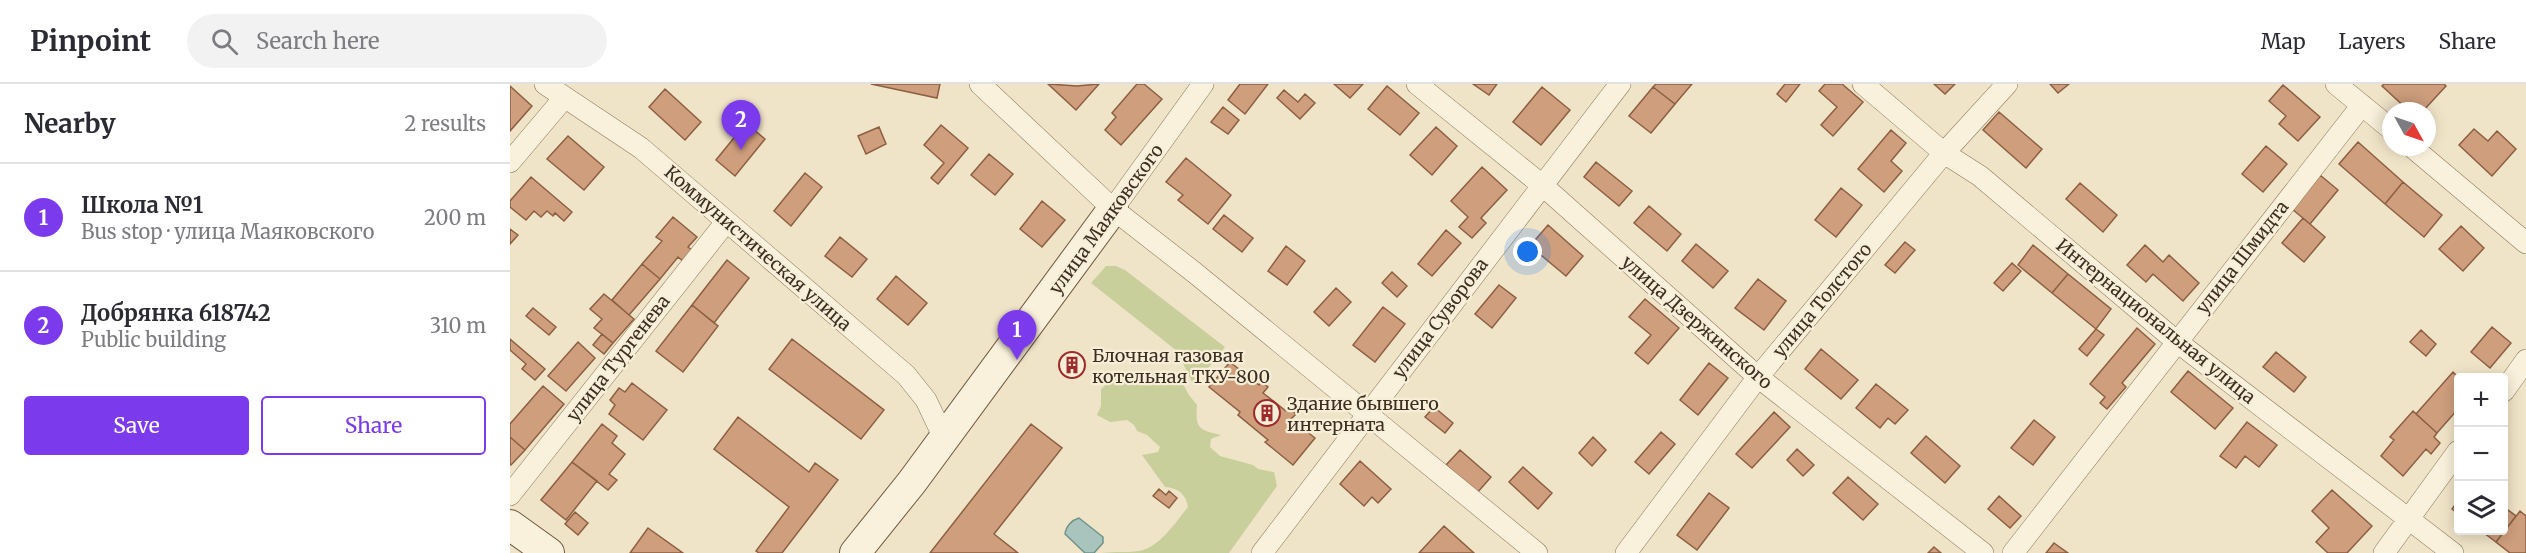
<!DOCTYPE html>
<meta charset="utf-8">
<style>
:root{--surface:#fff;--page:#f2f2f3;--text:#2b2b33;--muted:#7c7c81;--line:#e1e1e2;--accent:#7c3aed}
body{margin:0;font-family:Merriweather,serif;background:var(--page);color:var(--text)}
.controls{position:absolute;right:18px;bottom:18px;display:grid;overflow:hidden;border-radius:6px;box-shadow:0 3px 15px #0003}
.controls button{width:54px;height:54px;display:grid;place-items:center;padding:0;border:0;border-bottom:2px solid var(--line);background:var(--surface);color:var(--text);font:30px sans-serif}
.compass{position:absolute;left:1872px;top:18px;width:54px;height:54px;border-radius:50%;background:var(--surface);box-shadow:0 3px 15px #0003;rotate:130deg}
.you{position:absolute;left:1018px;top:168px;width:21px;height:21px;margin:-15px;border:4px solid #fff;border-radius:50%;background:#1a73e8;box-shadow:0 0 0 9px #1a73e833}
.badge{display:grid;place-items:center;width:39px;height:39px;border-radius:50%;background:var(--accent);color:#fff;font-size:20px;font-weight:700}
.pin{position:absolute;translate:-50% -50px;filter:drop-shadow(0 2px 3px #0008)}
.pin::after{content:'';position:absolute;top:32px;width:21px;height:18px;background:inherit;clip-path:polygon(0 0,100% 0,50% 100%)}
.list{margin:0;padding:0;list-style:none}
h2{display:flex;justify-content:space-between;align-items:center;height:78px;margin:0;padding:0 24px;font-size:26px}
h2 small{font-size:20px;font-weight:400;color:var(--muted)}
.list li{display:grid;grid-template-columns:39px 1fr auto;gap:18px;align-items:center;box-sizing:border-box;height:108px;padding:0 24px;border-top:2px solid var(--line)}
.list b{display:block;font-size:22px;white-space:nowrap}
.list p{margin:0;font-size:20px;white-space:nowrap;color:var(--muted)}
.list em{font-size:20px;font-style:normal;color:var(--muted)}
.actions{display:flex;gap:12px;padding:18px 24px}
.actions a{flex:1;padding:14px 0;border:2px solid var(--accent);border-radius:6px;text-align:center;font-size:21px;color:var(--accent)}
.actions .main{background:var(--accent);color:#fff}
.icon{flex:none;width:33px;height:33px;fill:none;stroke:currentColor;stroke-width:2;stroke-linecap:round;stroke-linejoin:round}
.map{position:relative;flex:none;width:2016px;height:469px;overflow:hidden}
header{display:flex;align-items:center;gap:36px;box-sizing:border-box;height:84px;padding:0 30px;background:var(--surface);border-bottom:2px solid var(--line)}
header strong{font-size:28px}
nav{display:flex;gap:33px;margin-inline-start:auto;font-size:21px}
.search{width:420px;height:54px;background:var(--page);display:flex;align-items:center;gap:15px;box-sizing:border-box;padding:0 21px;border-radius:33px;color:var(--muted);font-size:22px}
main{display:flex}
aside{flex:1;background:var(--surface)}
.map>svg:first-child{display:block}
.green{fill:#c9cf9b}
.water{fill:#a9c4bc;stroke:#6f938a;stroke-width:1.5}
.building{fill:#cf9f7d;stroke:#8d5f41;stroke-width:1.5}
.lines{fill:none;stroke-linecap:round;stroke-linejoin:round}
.street-casing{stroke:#8d765c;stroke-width:22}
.secondary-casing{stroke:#6f573f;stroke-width:32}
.street{stroke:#faf1dc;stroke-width:21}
.secondary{stroke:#faf1dc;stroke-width:30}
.labels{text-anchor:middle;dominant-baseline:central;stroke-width:4.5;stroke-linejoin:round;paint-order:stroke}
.street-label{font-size:18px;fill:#3d2e20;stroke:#f7eed8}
.poi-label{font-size:18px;fill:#3d2e20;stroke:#f7eed8;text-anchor:start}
</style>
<header>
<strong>Pinpoint</strong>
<div class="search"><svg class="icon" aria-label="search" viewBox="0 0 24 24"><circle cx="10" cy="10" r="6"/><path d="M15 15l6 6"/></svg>Search here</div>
<nav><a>Map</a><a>Layers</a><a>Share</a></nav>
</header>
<main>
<aside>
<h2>Nearby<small>2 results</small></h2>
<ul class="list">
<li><span class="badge">1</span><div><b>Школа №1</b><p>Bus stop · улица Маяковского</p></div><em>200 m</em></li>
<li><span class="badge">2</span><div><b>Добрянка 618742</b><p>Public building</p></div><em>310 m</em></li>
</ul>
<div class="actions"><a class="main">Save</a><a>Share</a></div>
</aside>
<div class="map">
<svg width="2016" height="469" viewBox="0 0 2016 469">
<rect width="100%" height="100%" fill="#f0e4c8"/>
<path class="green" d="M596,182h10l9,4 100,77 -31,39 -17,-35 -86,-68z
M610,288l21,5 9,-4 14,4 14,-2 11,20 8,10c-2,24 2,25 24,30l-10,4 -1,8 10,9 33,9 5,4 16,3 3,14 -48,67h-127c13,-2 24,0 37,-2 21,-4 36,-28 49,-44 -2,-13 -10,-19 -23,-20l-23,-32 16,-3 2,-5 -13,-12 -10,-4 -3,-6 -7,-5 -17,2 -13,-7 4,-9v-17z"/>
<path class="water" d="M569,434l24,19v6l-9,10h-9l-20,-19c1,-8 7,-14 14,-16z"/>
<path class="building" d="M361,0h69l-3,14z
M538,0l29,2 22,-2 -23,26z
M627,0h7l18,15 -41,46 -16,-15 11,-13 -4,-4z
M730,0h28l-23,30 -17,-14z
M824,0h29l-13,14z
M963,0h24l-8,11z
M1146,0h36l-17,20 -22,-17z
M1275,0h15l-14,18 -9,-8z
M1315,0h17l21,18 -30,34 -12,-11 16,-18 -18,-16z
M1424,0h21l-10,10z
M1540,0h19l-11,9z
M1874,0h60l2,2 -23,25h-14l-27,-25z
M1773,1l37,32 -22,24 -19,-17 7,-8 -17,-15z
M0,2l22,20 -22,25z
M877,2l32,27 -19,22 -32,-26z
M1032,3l28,23 -29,35 -28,-23z
M1143,3l22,17 -24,29 -22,-17z
M155,5l36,33 -16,18 -36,-33z
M774,6l14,12 7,-8 10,9 -15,16 -23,-21z
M713,23l16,13 -11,14 -17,-12z
M1489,28l43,37 -16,19 -43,-38z
M236,39l19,16 -30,37 -19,-16z
M431,41l27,23 -30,36 -7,-6 13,-15 -20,-18z
M369,43l7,17 -20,10 -8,-18z
M926,43l21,19 -25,29 -22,-20z
M1964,45l14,12 9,-10 19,18 -24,27 -33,-31z
M1381,46l15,13 -15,18 11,10 -18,21 -26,-23z
M58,52l36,31 -20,23 -37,-31z
M1848,58l45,40 -18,22 -46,-40z
M1756,62l21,18 -24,28 -21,-18z
M479,70l24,20 -18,21 -24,-20z
M676,74l45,37 -23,29 -30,-24 5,-5 -17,-13z
M1086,78l36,29 -13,15 -35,-29z
M972,83l25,23 -26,28 5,5 -14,15 -13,-11 9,-10 -17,-16z
M295,89l17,14 -31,39 -17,-15z
M1810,91l18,15 -28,34 -18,-15z
M21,93l41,35 -8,9 -9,-8 -2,3 -6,-5 -6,6 -7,-6 -8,9 -16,-13v-6z
M1893,98l39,33 -18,22 -39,-33z
M1570,99l37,32 -14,17 -37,-33z
M1331,104l21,17 -26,32 -21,-17z
M532,117l23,19 -23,27 -22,-18z
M1139,122l32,28 -14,17 -33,-28z
M714,131l29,23 -11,14 -29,-23z
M163,133l24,20 -9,10 5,4 -9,11 -6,-5 -18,22 -18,-15 20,-23 -6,-4z
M1793,134l22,19 -21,25 -22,-19z
M1038,141l35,31 -17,20 -36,-30z
M1951,142l23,22 -21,23 -24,-22z
M0,145l8,6 -8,9z
M936,146l15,13 -29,33 -14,-12z
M330,153l27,22 -15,18 -27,-21z
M1395,158l10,8 -20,23 -10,-8z
M1186,160l32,27 -15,17 -31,-27z
M1523,161l35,29 -16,19 -34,-28z
M1635,161l18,17 6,-7 30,28 -16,18 -30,-27 -7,8 -19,-17z
M776,162l19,15 -18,24 -19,-14z
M217,176l22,18 -35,45 -22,-18z
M1502,179l9,8 -18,20 -9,-8z
M132,180l18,15 -31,36 -17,-15z
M882,188l15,14 -10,11 -15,-14z
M1558,190l43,35 -15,20 -44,-36z
M386,192l31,27 -19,22 -31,-26z
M1248,195l28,22 -22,29 -29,-22z
M989,201l17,13 -24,30 -17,-14z
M826,204l15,14 -22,24 -15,-14z
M94,210l30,25 -21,24 -19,-15 8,-9 -12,-10z
M1135,215l34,29 -31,36 -13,-11 16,-18 -22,-18z
M182,221l26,21 -35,46 -27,-21z
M873,223l22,17 -30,38 -22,-17z
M23,224l23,19 -7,8 -23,-19z
M1982,243l19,16 -21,25 -19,-16z
M1627,244l18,16 -33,39 4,4 -19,22 -7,-6 5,-6 -15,-13z
M1586,245l8,6 -17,21 -8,-7z
M1911,246l15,14 -10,12 -16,-14z
M92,250l11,9 -9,11 -11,-9z
M0,255l35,30 -10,11 -13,-11 4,-5 -16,-14z
M282,255l92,71 -23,29 -92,-70z
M68,258l17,16 -29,33 -18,-15z
M1311,265l37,31 -17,19 -36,-30z
M1766,268l30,25 -12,15 -31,-25z
M564,270l8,5 -12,16 -8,-5z
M720,278l29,23 2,-3 7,5 -5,6 23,18 3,-3 7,6 -5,5 24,19 -22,27 -28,-23 3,-2 -30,-25 2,-3 -31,-25z
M1199,279l19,15 -30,37 -18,-15z
M1678,287l45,37 -18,21 -44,-37z
M1943,288l6,6 -1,31 -21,24 -21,-19z
M122,299l35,27 -24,30 -34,-26 6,-9 -5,-5 9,-12 6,4z
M1366,300l32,26 -13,14 -7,-6 -8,10 -24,-20z
M33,302l21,18 -39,46 -15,-13v-13z
M924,323l19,16 -8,10 -20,-16z
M1903,327l24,22 -3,4 6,6 -9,11 -5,-5 -23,27 -22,-20 13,-16 -4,-3z
M1264,328l16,15 -38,41 -16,-14z
M228,333l71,55 6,-9 23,17 -56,73h-23l-3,-2 33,-44 -75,-58z
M1524,336l21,17 -22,28 -22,-17z
M1737,338l30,23 -18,22 -14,-11 -9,12 -16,-12z
M92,340l15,12 -5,7 13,11 -16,20 8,6 -9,10 -36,-28z
M521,340l31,24 -68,86 24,19h-88z
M1151,348l14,12 -26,30 -14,-12z
M1416,352l34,30 -15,17 -34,-30z
M0,353l15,13 -14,15 -1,-1z
M1083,353l13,13 -14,16 -13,-13z
M1287,365l17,16 -11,11 -16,-16z
M950,366l31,27 -14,16 -31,-28z
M850,377l31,28 -13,14 -6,-6 -8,9 -24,-22z
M62,378l25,19 -31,39 -25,-20z
M1013,383l29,26 -14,16 -29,-27z
M1338,393l30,27 -15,16 -30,-27z
M649,405l7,6 3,-4 8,7 -8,10 -16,-12z
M1822,406l40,36 -25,27h-19l-12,-11 13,-14 -17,-17z
M1199,409l20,15 -32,42 -20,-15z
M1489,412l22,20 -11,12 -22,-19z
M1948,417v13l-6,-5z
M1994,423l12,9 -20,26 -16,-12h24z
M2010,427l6,5v37h-16l-14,-11z
M65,428l13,11 -10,12 -13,-11z
M934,442l30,27h-55z
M138,444l35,25h-53z
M1544,459l14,10h-22z
M1424,463l7,6h-13z"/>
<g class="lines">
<defs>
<path id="street" d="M35,0l96,64 265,227 20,25 18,38
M470,0l133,125 82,64 342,280
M907,0l125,101 216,192 225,176
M1353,0l81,69 36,23 196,165 277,212
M1826,0l55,45
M1902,63l114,96
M0,78l54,-64
M603,125l90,-125
M1994,307l22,-31
M0,411l216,-273
M752,469l358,-469
M1116,469l132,-176 186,-224 63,-69
M1503,469l349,-448
M1874,469l74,-102"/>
<path id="secondary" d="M0,441l39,28
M345,469l57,-71 201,-273"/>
</defs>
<use href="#street" class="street-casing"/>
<use href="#secondary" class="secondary-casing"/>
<use href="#street" class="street"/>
<use href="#secondary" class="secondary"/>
</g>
<defs>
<symbol id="building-ring" viewBox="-11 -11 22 22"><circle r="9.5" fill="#f7eed8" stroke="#9e2a2b" stroke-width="1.5"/><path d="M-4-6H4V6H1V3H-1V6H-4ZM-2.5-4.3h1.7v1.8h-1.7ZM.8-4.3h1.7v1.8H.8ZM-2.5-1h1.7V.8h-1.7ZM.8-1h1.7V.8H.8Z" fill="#9e2a2b"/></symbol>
</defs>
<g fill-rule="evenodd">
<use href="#building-ring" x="547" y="266" width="30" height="30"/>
<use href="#building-ring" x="742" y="314" width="30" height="30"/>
</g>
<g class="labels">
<g class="street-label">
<text transform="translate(596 135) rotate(-54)">улица Маяковского</text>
<text transform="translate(248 164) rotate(41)">Коммунистическая улица</text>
<text transform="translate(1732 173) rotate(-52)">улица Шмидта</text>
<text transform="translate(1312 216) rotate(-50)">улица Толстого</text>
<text transform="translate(930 234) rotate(-53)">улица Суворова</text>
<text transform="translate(1646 237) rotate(39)">Интернациональная улица</text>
<text transform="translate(1187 238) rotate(41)">улица Дзержинского</text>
<text transform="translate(108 274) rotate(-52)">улица Тургенева</text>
</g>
<g class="poi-label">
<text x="582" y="271">Блочная газовая<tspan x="582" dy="21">котельная ТКУ-800</tspan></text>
<text x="777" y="319">Здание бывшего<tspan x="777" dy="21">интерната</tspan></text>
</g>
</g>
</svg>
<div class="controls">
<button>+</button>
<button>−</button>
<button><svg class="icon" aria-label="layers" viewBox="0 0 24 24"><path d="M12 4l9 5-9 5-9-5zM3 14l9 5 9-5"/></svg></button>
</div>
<svg class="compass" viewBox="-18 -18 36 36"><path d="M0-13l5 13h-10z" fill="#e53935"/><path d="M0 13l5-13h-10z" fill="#7c7c81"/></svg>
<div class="you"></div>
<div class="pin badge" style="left:507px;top:276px">1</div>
<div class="pin badge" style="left:231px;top:66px">2</div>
</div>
</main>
